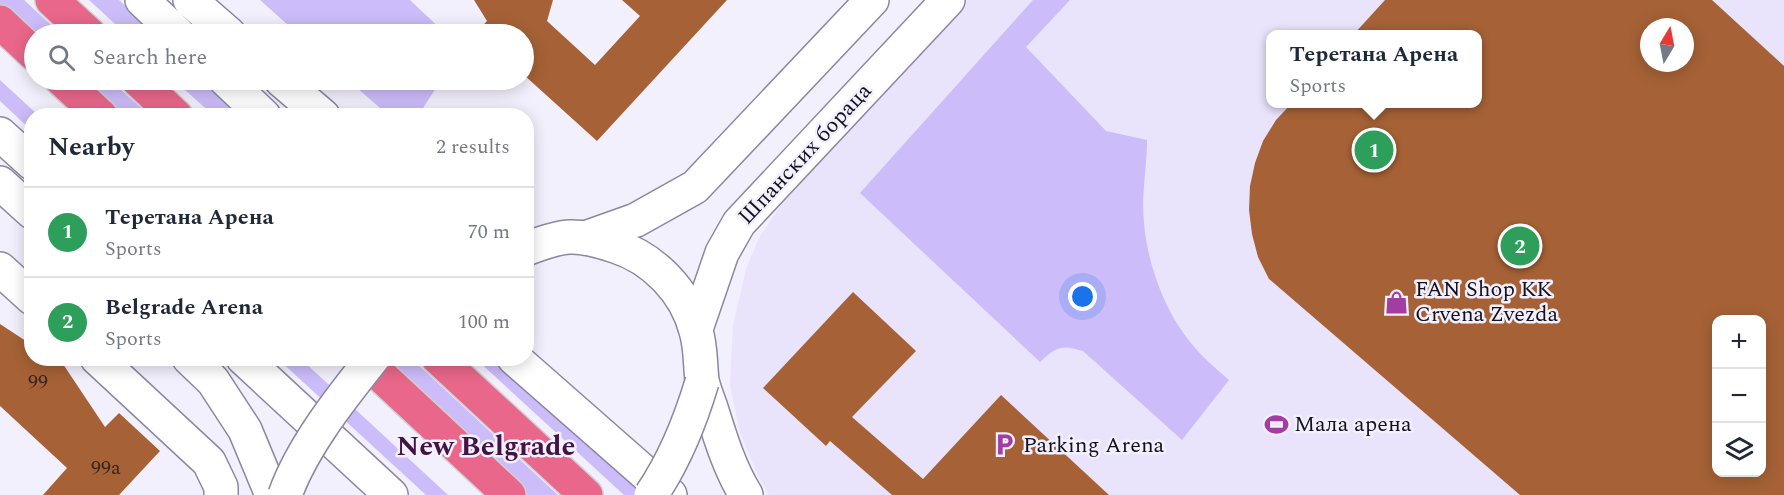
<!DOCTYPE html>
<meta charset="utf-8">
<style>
:root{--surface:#fff;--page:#f6f6f7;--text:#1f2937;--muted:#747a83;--line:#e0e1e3;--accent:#0b8043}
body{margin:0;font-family:Spectral,serif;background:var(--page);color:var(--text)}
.controls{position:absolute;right:18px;bottom:18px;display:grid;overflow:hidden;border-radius:12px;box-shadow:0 3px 15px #0003}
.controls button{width:54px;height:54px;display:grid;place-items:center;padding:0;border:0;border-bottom:2px solid var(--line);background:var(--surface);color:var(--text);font:30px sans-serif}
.compass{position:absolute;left:1640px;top:18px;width:54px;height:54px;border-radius:50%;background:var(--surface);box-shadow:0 3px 15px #0003;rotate:10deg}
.you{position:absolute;left:1083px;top:297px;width:21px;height:21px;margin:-15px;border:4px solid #fff;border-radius:50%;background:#1a73e8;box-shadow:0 0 0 9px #1a73e833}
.badge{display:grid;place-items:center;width:39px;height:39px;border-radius:50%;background:var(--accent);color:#fff;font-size:20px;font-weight:700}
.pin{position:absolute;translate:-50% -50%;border:3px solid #fff;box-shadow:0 2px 6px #0006}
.popup{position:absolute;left:1266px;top:30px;width:216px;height:78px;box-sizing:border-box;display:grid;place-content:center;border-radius:12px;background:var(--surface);filter:drop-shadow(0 2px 4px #0005);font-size:20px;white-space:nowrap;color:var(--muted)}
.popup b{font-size:22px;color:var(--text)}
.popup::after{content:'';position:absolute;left:50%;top:100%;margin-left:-12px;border:12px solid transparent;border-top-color:var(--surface)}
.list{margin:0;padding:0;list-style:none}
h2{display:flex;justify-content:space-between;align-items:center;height:78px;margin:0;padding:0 24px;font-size:26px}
h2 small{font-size:20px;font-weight:400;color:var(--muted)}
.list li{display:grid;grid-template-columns:39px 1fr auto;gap:18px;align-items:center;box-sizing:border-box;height:90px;padding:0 24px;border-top:2px solid var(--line)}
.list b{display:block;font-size:22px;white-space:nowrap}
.list p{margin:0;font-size:20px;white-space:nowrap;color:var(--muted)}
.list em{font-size:20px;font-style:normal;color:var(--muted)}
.icon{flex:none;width:33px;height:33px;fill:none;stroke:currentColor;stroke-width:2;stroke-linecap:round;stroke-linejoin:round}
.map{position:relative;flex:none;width:1784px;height:495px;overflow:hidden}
.search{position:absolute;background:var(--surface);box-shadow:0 3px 15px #0003;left:24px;top:24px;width:510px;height:66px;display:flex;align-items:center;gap:15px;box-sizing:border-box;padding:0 21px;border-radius:33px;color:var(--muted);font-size:22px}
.panel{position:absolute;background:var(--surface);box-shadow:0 3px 15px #0003;left:24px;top:108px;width:510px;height:258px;border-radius:24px}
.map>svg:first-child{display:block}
.built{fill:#e9e3fb;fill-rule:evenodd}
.green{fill:#ccbcfa}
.building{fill:#a66236;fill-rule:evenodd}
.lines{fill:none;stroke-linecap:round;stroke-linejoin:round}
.minor-casing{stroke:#8d86a3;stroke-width:36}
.highway-casing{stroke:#d0cfd1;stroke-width:36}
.minor{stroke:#fff;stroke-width:33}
.highway{stroke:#e8678a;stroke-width:33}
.minor-bridge-casing{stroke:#8d86a3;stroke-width:36;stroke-linecap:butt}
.minor-bridge{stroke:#fff;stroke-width:33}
.labels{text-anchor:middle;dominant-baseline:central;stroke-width:5;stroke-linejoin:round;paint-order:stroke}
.number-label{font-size:20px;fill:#382522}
.street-label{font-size:22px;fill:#13111b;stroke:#f3f0fd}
.poi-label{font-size:22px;fill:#13111b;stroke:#f3f0fd;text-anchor:start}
.district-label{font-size:28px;font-weight:bold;fill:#431343;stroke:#f3f0fd}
</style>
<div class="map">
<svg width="1784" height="495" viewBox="0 0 1784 495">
<rect width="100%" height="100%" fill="#f3f0fd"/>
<path class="built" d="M967,0h817v495h-1015l-10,-17 -19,-45 -10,-48 3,-60 13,-56 13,-31 19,-29 23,-27zM1649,27h36v36h-36zM1270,34h208v70h-208zM1716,320h46v152h-46z"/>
<path class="green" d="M0,0h24l37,34h-27l-34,-26z
M89,0h30l38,34h-31z
M260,0h150l36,34h-148z
M1033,0h37l-44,47 80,84 41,9c0,28 -6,55 -3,83 3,38 19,84 43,115 12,16 27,29 42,42l-47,60 -99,-89c-22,-7 -27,-4 -43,11l-180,-169z
M0,80l38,35 -6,1 -1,14 -31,-29z
M77,80h33l39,35h-33z
M174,80h31l39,35h-31z
M348,80h93l-23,36 -30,-1z
M278,359h23l147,136h-22z
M379,359h33l146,136h-32z
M476,359h30l148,136h-30z"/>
<path class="building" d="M474,0h79l-6,21 48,44 45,-49 -18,-16h105l-130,141 -73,-66v-41h-49l12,-13z
M1385,0h327l72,66v429h-264l-251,-216 -11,-22 -6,-23 -3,-24 1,-24 5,-23 8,-22 13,-21 15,-16h187v-70h-124zM1649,27h36v36h-36zM1716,320h45v152h-45z
M853,292l63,59 -64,66 71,62 78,-84 108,100h-217l-62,-54 -4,5 -63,-58z
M0,324l32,21v13h27l46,69 14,-14 41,38 -41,44h-76l24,-27 -67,-62z"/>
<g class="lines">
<defs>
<path id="minor" d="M142,0l36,34
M190,0l39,34
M226,80l38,36
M281,80l42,36
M0,134l32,29
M0,183l32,29
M588,237l48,-17 59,-33 177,-187
M526,249c38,-15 50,-16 89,-3 38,12 71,45 81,85 5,16 4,33 6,49 2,11 7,21 10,31 9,29 18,58 34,84
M0,269l32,29
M696,329l26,-76 17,-30 209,-223
M97,358l112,104 12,25v8
M189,358l24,23 32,49 27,65
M243,358l148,137
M514,358l156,137"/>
<path id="highway" d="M52,0l37,34
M0,22l34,32
M62,80l39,36
M138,80l38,36
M362,358l147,137
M438,358l148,137"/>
</defs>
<use href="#minor" class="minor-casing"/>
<use href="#highway" class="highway-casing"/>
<use href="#minor" class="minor"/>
<use href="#highway" class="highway"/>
<defs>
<path id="minor-bridge" d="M285,495c17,-48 56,-97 88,-137
M651,495c24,-35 39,-73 51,-113"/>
</defs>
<use href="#minor-bridge" class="minor-bridge-casing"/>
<use href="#minor-bridge" class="minor-bridge"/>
</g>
<defs>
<symbol id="shop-bare" viewBox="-9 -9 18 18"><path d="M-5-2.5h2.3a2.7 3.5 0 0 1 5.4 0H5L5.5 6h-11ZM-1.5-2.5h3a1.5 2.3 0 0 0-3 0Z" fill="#a33da1" stroke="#f3f0fd" stroke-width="2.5" paint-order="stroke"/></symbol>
<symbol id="stadium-bare" viewBox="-9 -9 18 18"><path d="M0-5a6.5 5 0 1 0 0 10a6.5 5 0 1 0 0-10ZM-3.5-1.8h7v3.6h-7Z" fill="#a33da1" stroke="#f3f0fd" stroke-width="2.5" paint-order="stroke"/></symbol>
<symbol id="parking-bare" viewBox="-9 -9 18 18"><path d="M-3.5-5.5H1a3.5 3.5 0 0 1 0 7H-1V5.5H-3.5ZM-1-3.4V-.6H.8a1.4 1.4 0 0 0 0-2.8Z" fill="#a33da1" stroke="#f3f0fd" stroke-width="2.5" paint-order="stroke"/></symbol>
</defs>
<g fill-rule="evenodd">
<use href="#shop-bare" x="1380" y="286" width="33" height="33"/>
<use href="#stadium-bare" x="1260" y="408" width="33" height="33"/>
<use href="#parking-bare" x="988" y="428" width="33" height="33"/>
</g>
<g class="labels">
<g class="number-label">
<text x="38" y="382">99</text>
<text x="106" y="468">99a</text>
</g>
<g class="street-label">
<text transform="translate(805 154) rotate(-47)">Шпанских бораца</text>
</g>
<g class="poi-label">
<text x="1415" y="289">FAN Shop KK<tspan x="1415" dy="25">Crvena Zvezda</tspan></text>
<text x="1294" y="424">Мала арена</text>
<text x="1023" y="445">Parking Arena</text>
</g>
<g class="district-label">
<text x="486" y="446">New Belgrade</text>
</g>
</g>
</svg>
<div class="controls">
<button>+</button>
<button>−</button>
<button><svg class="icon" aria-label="layers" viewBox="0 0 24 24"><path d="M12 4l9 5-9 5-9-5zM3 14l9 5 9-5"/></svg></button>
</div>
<svg class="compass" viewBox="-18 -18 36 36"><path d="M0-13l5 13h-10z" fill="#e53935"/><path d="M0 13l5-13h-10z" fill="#747a83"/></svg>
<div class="you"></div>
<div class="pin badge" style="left:1374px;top:150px;background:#2e9e5b">1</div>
<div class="popup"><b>Теретана Арена</b>Sports</div>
<div class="pin badge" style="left:1520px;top:246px;background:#2e9e5b">2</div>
<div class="search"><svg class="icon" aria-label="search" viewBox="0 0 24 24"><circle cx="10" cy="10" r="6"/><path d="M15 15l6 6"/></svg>Search here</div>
<section class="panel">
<h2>Nearby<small>2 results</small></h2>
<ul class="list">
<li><span class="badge" style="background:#2e9e5b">1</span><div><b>Теретана Арена</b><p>Sports</p></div><em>70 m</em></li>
<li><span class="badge" style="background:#2e9e5b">2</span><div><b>Belgrade Arena</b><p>Sports</p></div><em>100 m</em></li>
</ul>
</section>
</div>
